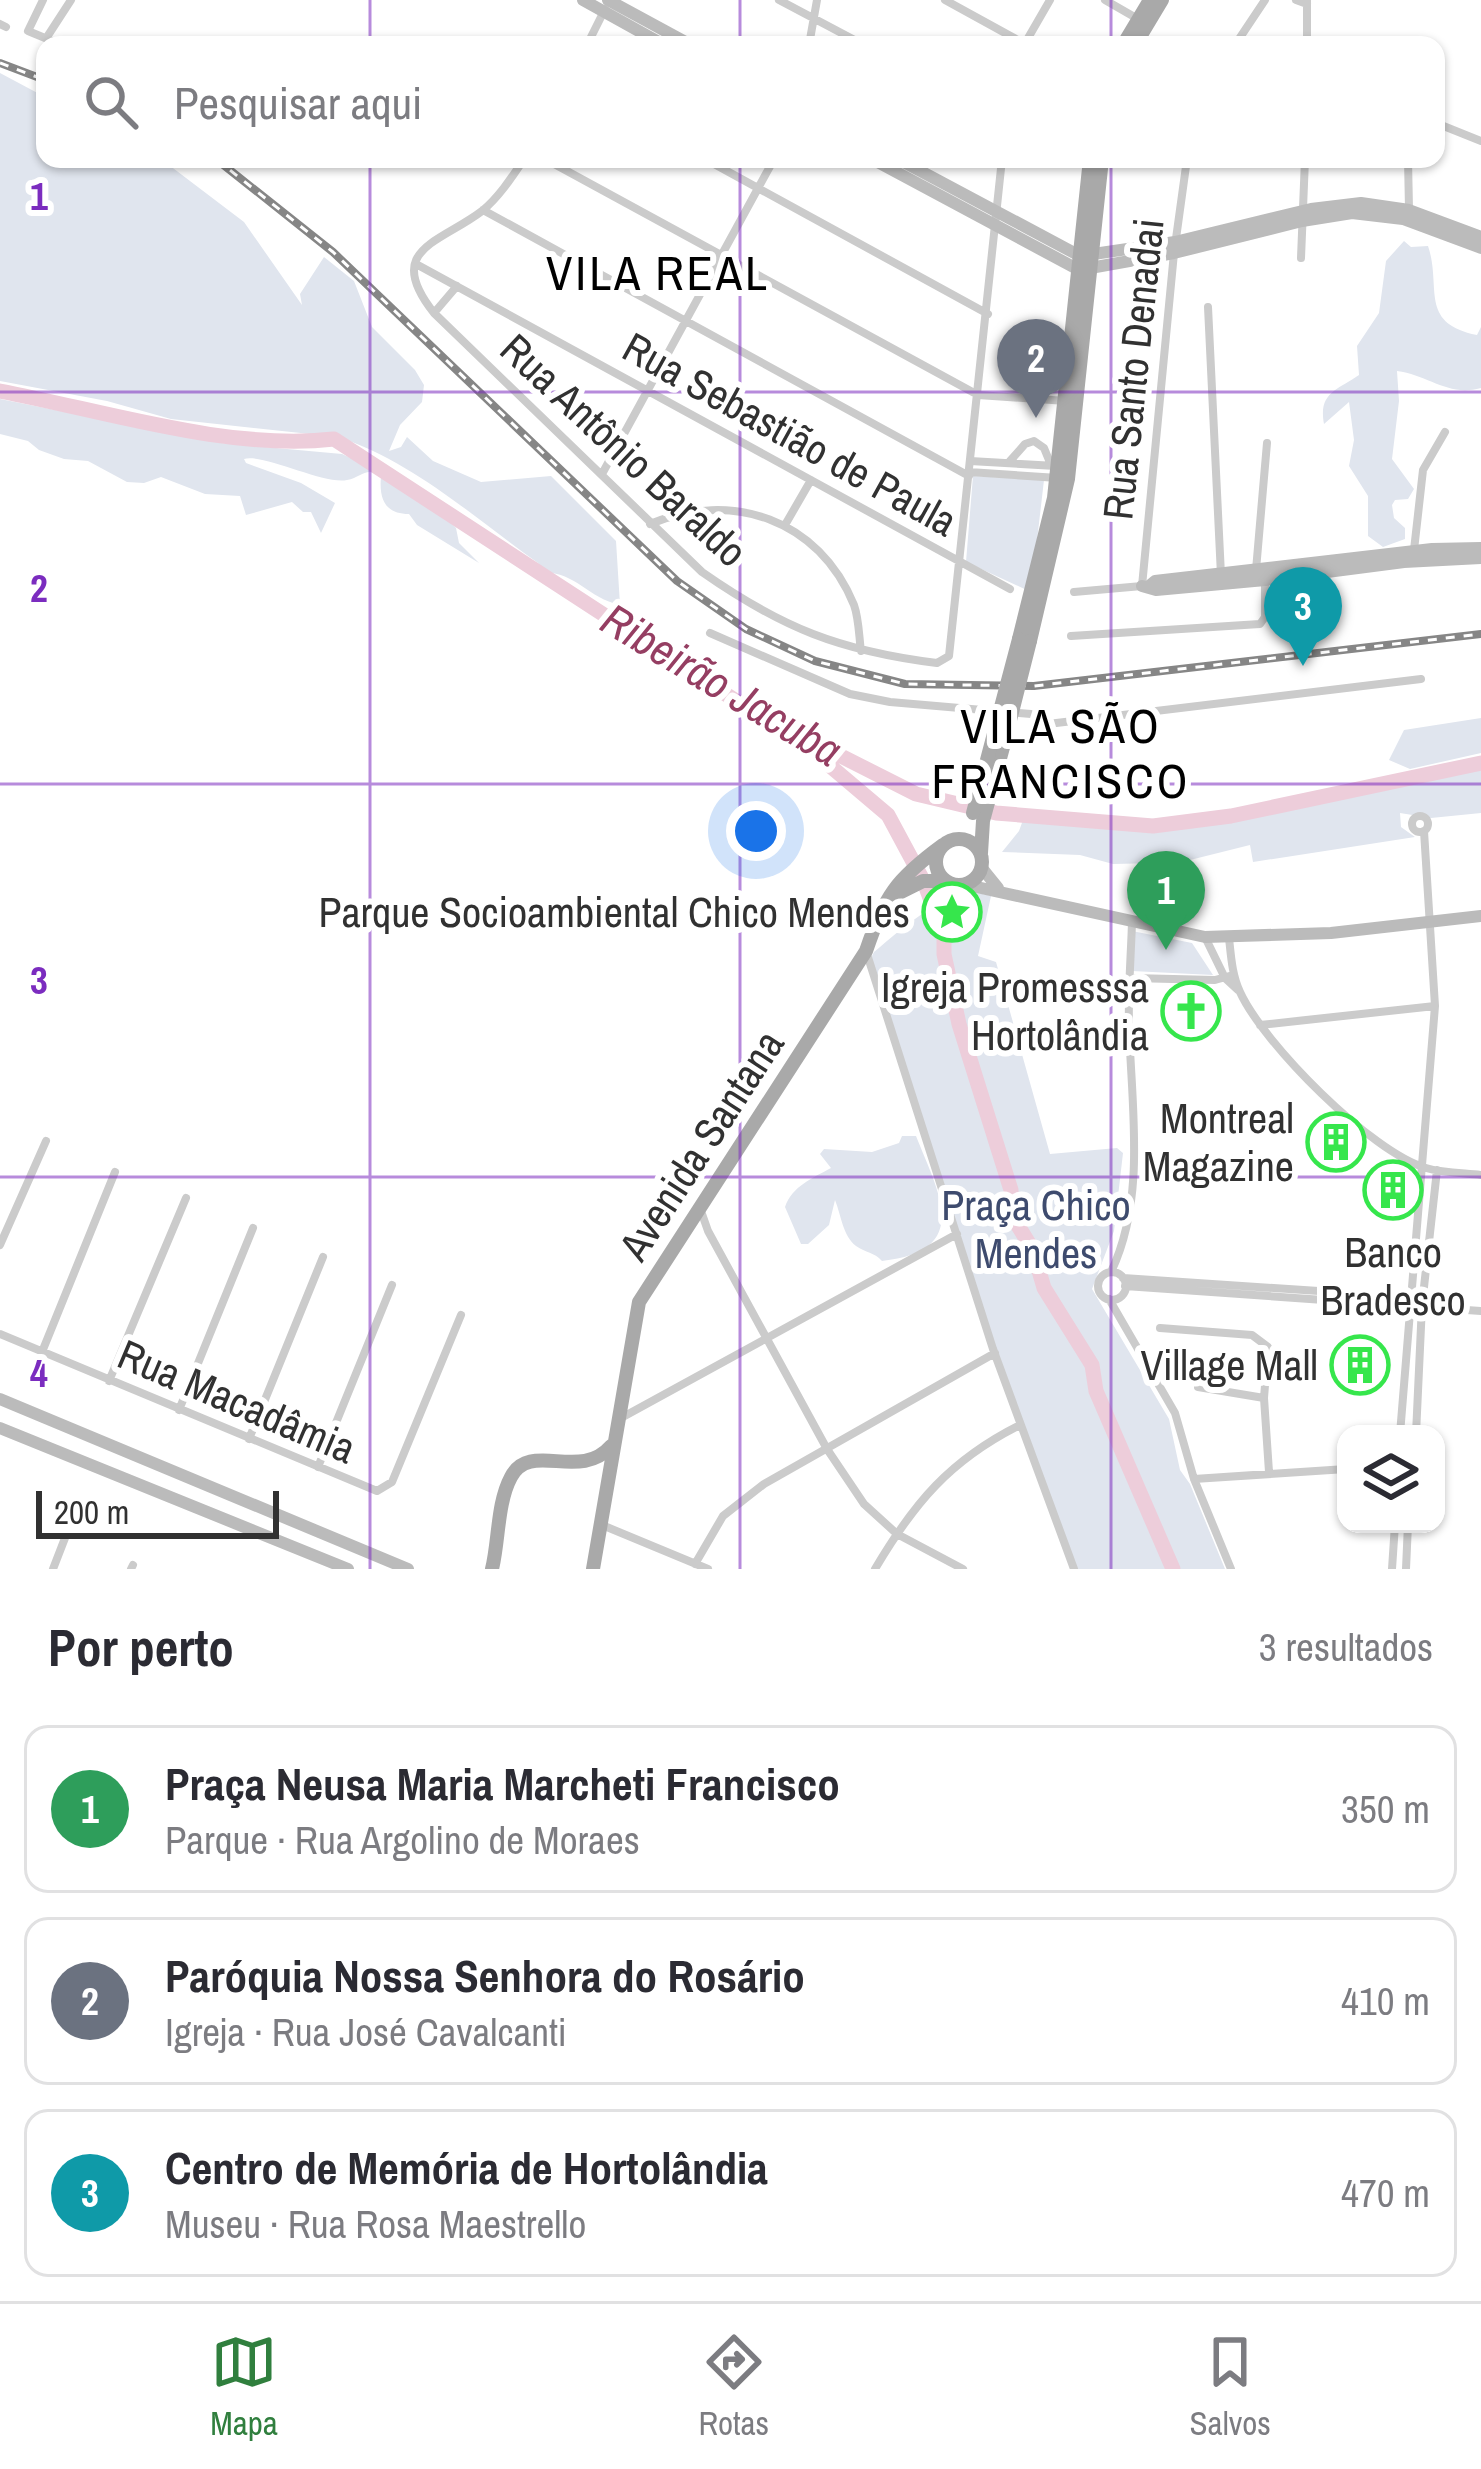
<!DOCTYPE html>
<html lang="pt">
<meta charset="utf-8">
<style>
:root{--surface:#fff;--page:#f2f2f3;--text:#2b2b33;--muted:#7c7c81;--line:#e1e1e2;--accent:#307f3e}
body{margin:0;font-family:"Archivo Narrow",sans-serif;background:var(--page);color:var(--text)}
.controls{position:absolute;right:36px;bottom:36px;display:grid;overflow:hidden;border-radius:24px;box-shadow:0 3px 9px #0004}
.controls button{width:108px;height:108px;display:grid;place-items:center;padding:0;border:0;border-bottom:3px solid var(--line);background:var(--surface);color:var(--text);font:60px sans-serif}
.scale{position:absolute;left:36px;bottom:30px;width:243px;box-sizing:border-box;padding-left:12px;border:6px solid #313131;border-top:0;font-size:33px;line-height:42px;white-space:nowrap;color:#313131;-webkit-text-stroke:9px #fff;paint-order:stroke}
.you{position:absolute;left:756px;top:831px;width:42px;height:42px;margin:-30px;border:9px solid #fff;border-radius:50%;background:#1a73e8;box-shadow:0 0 0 18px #1a73e833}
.badge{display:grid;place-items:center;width:78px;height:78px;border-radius:50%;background:var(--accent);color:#fff;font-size:39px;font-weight:700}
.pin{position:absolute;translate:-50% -99px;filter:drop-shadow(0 3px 6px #0008)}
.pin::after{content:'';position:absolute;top:63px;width:42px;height:36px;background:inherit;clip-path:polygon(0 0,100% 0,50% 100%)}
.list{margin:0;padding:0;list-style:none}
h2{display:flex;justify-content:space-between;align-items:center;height:156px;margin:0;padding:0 48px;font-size:51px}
h2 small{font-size:39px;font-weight:400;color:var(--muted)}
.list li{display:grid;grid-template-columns:78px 1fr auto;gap:36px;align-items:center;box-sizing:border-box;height:168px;margin:0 24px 24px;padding:0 24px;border:3px solid var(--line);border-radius:24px}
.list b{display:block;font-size:45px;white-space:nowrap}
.list p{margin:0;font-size:39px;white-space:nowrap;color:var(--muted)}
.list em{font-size:39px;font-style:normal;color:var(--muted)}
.icon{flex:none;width:66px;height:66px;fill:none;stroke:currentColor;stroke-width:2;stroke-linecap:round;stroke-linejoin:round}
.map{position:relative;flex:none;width:1481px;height:1569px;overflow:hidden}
.search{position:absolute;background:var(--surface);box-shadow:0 3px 9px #0004;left:36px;right:36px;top:36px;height:132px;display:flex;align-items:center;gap:30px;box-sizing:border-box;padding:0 42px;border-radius:24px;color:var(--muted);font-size:45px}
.sheet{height:732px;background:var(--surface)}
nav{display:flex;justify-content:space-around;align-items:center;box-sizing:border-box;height:168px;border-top:3px solid var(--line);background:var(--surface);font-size:33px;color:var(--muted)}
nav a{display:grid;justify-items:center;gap:6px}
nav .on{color:var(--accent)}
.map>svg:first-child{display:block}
.green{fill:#e0e5ee}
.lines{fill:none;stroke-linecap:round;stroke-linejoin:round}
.river{stroke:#edcdda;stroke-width:15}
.street{stroke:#cbcbcb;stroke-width:8}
.secondary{stroke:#bbb;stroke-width:12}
.primary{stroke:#a9a9a9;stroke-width:14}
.rail-casing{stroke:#868686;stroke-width:8}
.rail{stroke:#fff;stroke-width:3;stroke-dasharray:9;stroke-linecap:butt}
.primary-bridge{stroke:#a9a9a9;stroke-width:14}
.grid{fill:none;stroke:#7b2cbf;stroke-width:3;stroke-opacity:0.55}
.labels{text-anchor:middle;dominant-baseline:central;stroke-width:12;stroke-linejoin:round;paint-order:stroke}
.street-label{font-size:42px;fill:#313131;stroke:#fff}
.poi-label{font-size:42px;fill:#313131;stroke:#fff;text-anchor:end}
.park-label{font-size:42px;fill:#3e4b6e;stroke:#fff}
.water-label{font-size:45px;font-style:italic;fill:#953e62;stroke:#fff}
.quarter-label{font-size:48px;letter-spacing:3px;fill:#000;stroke:#fff}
.grid-label{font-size:39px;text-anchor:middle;font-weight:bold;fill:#7b2cbf;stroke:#fff;stroke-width:12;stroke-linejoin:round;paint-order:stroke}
</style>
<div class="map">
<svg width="1481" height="1569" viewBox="0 0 1481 1569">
<rect width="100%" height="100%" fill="#fff"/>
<path class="green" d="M0,73l45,24v62h116l83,63 58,83 -2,-11 24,-37 30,24 18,46 43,43 9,15 -2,17 -22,23 -11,26 12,-4 6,-10 26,24 48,21 70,-6 65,65 4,64c-32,-7 -43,-32 -77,-33l-5,-9c-63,-45 -126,-102 -200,-126l-167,-18 -64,-18 -107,-20z
M1404,241l7,6 17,-1c14,41 -10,77 49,89l4,-8v61c-34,9 -52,-13 -84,-17l2,30 -7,58 22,30 -6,10 -13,1 -3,5 2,13 11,10v11l-22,8 -15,-11v-40l-19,-30 5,-26 -5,-38 -25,22c-6,-32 14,-34 35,-49l-2,-29 22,-33 7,-52z
M0,399l221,44 121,11 47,22 53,37 14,15 3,15 20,20 -62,-38 -8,-11c-25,0 -30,-16 -28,-38 -15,-10 -19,1 -34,4 -23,5 -84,-27 -103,-21l2,4 55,20 34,20 -14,30 -10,-21h-8l-11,-10 -46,13 -6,-19 -35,-2 -44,-17 -17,6 -17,-1 -39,-21 -24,-2 -25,-9 -11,-9 -28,-7z
M973,476l71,4 -13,112 -65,-30z
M1481,718v35l-71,16 -21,-9 15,-30z
M1481,766v47l-50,5 -31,-5 1,14 14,10 -162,25 -3,-17 -68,17 -24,1 -45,1 -33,-9 -78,-3 17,-21 4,-11 158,9z
M974,892l17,4 -13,60 18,6 54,192 67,-6 6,5 -9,78 -22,58 77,130 11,51 10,14 35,85h-150l-80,-222 -125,-387 4,-8c31,-26 59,-52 100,-60z
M1132,931l60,12 21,32 -81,-4z
M902,1136h14c22,56 58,115 -34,125 -8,-9 -16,-8 -26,-15 -13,-10 -15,-31 -21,-46l-6,25 -21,19h-7l-16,-37c7,-21 28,-29 46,-39l-11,-14 4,-5 48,3 27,-9z"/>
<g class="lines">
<path class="river" d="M0,391c105,20 229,60 334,48l416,271 166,84 80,19 157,13 78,-10 250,-53
M816,754l72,61 36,67 20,53v19l15,70 52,166 1,26 21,34 11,38 48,77 4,26 77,178"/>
<path class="street" d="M43,0l-15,31 34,14
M779,0l85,45
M945,0l80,44
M1105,0l33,19
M1296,0l11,4
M0,24l6,3
M47,37l24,-37
M587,45l18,-36
M809,45l8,-45
M1024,45l26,-45
M1235,45l30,-45
M1307,45v-45
M1436,123l45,18
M524,159c-12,18 -25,38 -42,52 -42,32 -99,38 -48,102l268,259c80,56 138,79 235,91l12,-7 53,-497
M545,159l433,236 88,6
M705,159l283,155
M1408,159l1,50
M483,210l486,266
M1301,258l4,-99
M416,264l594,325
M1208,307l13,268
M434,313l23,-27
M970,461l86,5
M1010,461l15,-17 9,-3 10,7 7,17
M969,472l89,6
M602,474l172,-315
M650,524c82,-34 169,-5 204,81 5,14 5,32 7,46
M785,525l26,-45
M1414,550l9,-80 22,-38
M1256,570l11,-127
M1074,592l68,-6 32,-333 13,-94
M710,633l140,61 40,8 141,12 17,10 373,-45
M1071,636l189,-12 5,-7v-40
M1412 824a8 8 0 1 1 16 0a8 8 0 1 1-16 0Z
M1205,937l20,41 13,12
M1229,938c2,18 3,37 11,54 23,51 132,161 186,176 17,5 37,5 55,7
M866,951l127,398 81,220
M1131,978l84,2 18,-5
M1260,1025l175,-19
M701,1211l7,20 119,218 37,55 33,30 66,35
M0,1245l46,-104
M1111,1272c36,-75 20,-167 18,-248 -1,-34 2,-68 3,-102
M1098 1286a14 14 0 1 1 28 0a14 14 0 1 1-28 0Z
M1123,1278l286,19
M1125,1286l356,25
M1109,1299l66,114 19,66 37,90
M1160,1328l92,7 16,12 -4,51 5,74
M0,1334l377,157 15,-9 69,-167
M42,1352l73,-180
M109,1381l77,-183
M1198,1387l66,11
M179,1410l74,-182
M621,1418l336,-184
M1400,1434l35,-428 -11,-175
M1416,1434l6,-129 15,-135
M249,1439l74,-182
M318,1467l74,-182
M1194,1479l152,-10
M602,1525l106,44
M695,1564l28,-48 41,-32 231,-131
M53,1569l12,-31
M131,1569l2,-4
M875,1569c39,-66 75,-109 145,-144
M1392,1569l3,-45
M1406,1569l2,-45"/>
<path class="secondary" d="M583,0l81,45
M608,0l83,45
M872,159l207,111 95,-17 128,-32 50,-8 51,6 78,29
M898,159l182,97 95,-14 136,-33 50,-6 48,7 72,27
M1142,586l14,4 109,-10 139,-18 77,-4
M1149,586l6,-5 277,-32 49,-1
M981,867l17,21
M963,884l242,53 126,-4 150,-17
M0,1399l408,170
M0,1428l348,141"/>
<path class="primary" d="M1123,45l27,-45
M1135,45l27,-45
M1019,639l35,-141 36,-339
M1030,641l38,-162 34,-320
M936 862a23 23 0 1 1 46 0a23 23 0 1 1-46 0Z
M981,853l2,-32 22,-81
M891,897l32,-16h23
M492,1569c7,-28 5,-66 19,-92 19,-37 69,5 100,-31
M593,1569l46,-267 227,-351c19,-55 29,-71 77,-106"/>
<defs>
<path id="rail" d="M0,63l45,17
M216,159l117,93 344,329 69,48 69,32 90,23 129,2 447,-52"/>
</defs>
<use href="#rail" class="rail-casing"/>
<use href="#rail" class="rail"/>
<path class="primary-bridge" d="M1005,740l25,-99
M973,813l46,-174"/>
</g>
<path class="grid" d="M370,0v45M740,0v45M1111,0v45M370,159v1410M740,159v1410M1111,159v1410M0,392h1481M0,784h1481M0,1177h1481"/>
<defs>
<symbol id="sight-ring" viewBox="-11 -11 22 22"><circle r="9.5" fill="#fff" stroke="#36e64c" stroke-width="1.5"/><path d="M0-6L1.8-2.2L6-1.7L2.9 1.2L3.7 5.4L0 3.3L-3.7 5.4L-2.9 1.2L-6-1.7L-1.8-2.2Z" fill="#36e64c"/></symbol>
<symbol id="church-ring" viewBox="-11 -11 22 22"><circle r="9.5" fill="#fff" stroke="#36e64c" stroke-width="1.5"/><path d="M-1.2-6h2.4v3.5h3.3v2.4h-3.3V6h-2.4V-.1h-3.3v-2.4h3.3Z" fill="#36e64c"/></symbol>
<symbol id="building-ring" viewBox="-11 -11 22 22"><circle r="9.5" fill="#fff" stroke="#36e64c" stroke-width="1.5"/><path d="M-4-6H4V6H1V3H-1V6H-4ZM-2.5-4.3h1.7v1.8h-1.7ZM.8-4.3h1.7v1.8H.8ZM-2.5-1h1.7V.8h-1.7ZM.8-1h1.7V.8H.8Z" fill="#36e64c"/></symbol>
</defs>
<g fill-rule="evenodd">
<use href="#sight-ring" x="919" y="879" width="66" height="66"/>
<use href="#church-ring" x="1158" y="978" width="66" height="66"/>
<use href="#building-ring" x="1303" y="1109" width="66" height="66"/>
<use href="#building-ring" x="1360" y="1157" width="66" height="66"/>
<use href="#building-ring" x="1327" y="1332" width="66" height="66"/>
</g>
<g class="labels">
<g class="street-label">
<text transform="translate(1133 369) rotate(-84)">Rua Santo Denadai</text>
<text transform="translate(790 434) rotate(29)">Rua Sebastião de Paula</text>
<text transform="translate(624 450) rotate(43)">Rua Antônio Baraldo</text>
<text transform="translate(701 1145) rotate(-57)">Avenida Santana</text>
<text transform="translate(237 1401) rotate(23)">Rua Macadâmia</text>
</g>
<g class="poi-label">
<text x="910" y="912">Parque Socioambiental Chico Mendes</text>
<text x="1149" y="987">Igreja Promesssa<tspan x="1149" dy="48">Hortolândia</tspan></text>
<text x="1294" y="1118">Montreal<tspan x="1294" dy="48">Magazine</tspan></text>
<text x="1393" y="1252" text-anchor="middle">Banco<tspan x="1393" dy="48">Bradesco</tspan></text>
<text x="1318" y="1365">Village Mall</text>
</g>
<g class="park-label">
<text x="1036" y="1205">Praça Chico<tspan x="1036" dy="48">Mendes</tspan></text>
</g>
<g class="water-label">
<text transform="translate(722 684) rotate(31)">Ribeirão Jacuba</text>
</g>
<g class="quarter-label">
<text x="658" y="272">VILA REAL</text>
<text x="1061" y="725">VILA SÃO<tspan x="1061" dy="55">FRANCISCO</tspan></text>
</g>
</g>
<g class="grid-label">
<text x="39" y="210">1</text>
<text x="39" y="602">2</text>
<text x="39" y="994">3</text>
<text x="39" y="1387">4</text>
</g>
</svg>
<div class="controls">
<button><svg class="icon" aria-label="layers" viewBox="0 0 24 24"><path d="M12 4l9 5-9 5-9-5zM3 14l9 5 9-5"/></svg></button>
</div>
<div class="scale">200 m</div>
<div class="you"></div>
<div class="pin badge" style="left:1166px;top:950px;background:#2e9e5b">1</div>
<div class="pin badge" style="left:1036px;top:418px;background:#6b7280">2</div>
<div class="pin badge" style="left:1303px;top:666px;background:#0f9aa8">3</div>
<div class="search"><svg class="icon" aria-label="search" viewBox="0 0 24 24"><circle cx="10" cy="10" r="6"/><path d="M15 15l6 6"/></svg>Pesquisar aqui</div>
</div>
<section class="sheet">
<h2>Por perto<small>3 resultados</small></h2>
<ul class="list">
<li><span class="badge" style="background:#2e9e5b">1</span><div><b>Praça Neusa Maria Marcheti Francisco</b><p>Parque · Rua Argolino de Moraes</p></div><em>350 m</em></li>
<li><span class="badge" style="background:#6b7280">2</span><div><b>Paróquia Nossa Senhora do Rosário</b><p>Igreja · Rua José Cavalcanti</p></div><em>410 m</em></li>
<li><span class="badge" style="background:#0f9aa8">3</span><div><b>Centro de Memória de Hortolândia</b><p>Museu · Rua Rosa Maestrello</p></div><em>470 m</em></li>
</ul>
</section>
<nav>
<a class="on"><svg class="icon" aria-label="map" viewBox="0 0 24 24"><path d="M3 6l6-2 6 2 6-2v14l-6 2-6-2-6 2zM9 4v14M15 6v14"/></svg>Mapa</a>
<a><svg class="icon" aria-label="directions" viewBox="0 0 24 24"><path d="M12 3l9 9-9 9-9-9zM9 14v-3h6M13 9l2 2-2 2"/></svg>Rotas</a>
<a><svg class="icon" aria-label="saved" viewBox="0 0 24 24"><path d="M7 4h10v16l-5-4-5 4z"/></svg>Salvos</a>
</nav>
